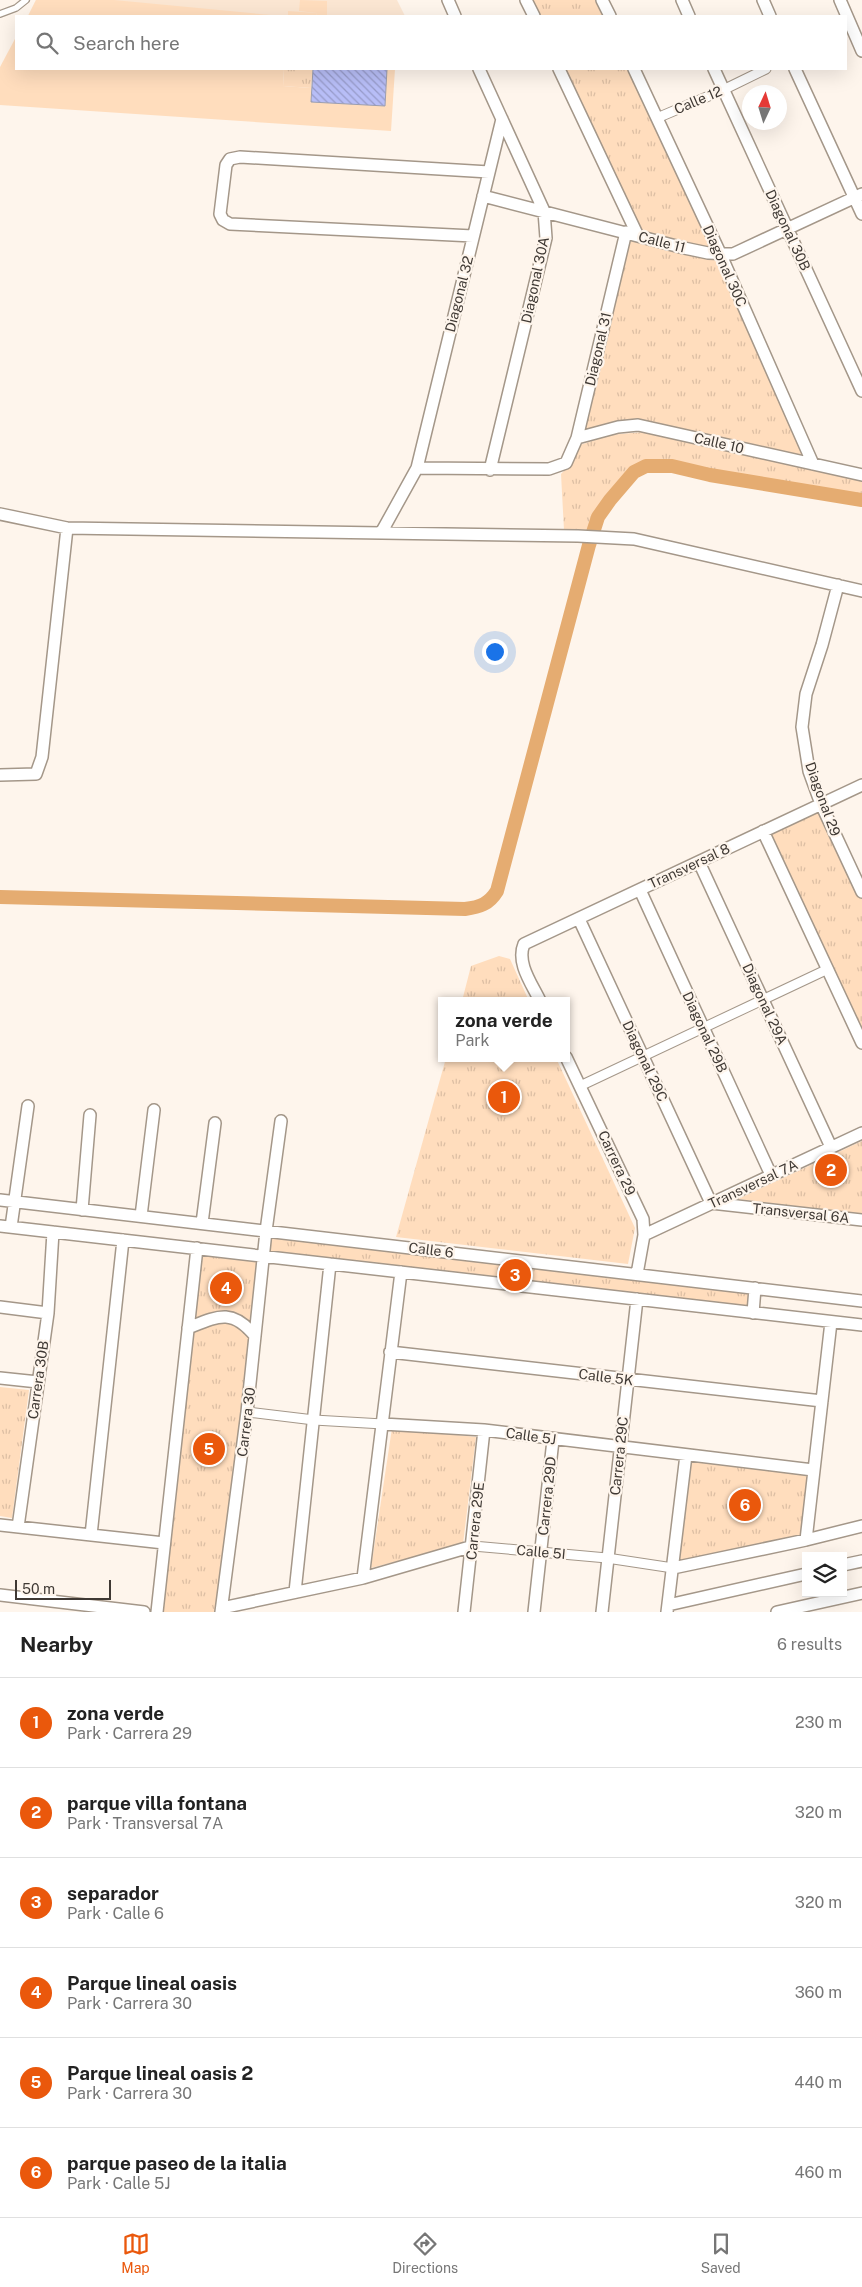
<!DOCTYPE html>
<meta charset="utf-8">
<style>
:root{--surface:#fff;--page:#f6f6f6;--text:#222;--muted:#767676;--line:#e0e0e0;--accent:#ea580c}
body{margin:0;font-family:"Public Sans",sans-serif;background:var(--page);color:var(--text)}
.controls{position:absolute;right:15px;bottom:15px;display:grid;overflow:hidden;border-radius:0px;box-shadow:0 5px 20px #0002}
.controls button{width:45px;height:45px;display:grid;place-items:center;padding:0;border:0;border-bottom:1px solid var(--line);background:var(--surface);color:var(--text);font:25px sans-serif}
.compass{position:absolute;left:742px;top:85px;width:45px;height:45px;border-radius:50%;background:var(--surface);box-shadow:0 5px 20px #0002;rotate:4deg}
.scale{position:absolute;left:15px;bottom:12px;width:96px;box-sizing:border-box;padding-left:5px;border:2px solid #3f3934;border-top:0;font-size:14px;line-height:18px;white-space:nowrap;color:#3f3934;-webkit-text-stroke:4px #fef5ec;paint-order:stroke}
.you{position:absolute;left:494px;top:651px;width:18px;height:18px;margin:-12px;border:4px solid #fff;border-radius:50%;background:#1a73e8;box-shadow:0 0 0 8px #1a73e833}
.badge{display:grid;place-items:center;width:32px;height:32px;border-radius:50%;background:var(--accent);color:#fff;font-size:16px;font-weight:700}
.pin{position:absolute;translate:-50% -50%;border:2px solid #fff;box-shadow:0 1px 5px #0006}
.popup{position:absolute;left:438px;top:997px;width:132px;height:65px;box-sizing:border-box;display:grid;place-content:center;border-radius:0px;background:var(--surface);filter:drop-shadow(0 1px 4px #0005);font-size:16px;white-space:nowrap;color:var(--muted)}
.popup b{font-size:19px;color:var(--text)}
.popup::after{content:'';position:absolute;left:50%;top:100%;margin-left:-10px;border:10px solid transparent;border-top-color:var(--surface)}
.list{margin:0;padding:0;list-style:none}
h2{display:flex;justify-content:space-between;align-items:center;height:65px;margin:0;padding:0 20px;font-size:21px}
h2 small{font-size:16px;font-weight:400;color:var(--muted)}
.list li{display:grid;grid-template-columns:32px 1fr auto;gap:15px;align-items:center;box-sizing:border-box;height:90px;padding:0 20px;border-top:1px solid var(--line)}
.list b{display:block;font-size:19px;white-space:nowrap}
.list p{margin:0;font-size:16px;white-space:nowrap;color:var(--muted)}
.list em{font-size:16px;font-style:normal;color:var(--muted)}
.icon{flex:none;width:28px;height:28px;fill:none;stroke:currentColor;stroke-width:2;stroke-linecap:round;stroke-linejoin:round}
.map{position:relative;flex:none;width:862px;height:1612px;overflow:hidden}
.search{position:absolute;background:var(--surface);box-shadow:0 5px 20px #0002;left:15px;right:15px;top:15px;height:55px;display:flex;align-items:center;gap:12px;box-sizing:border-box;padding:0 18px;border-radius:0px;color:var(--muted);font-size:19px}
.sheet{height:605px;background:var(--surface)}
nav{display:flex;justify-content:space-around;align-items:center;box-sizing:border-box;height:70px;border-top:1px solid var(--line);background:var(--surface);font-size:14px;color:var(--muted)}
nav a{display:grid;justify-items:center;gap:2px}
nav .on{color:var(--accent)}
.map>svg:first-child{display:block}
.built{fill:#fbe6d2}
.grass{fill:#ffddbd}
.park{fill:url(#park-tufts)}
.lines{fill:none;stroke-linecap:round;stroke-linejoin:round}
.canal{stroke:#e5ac71;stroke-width:14}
.building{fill:url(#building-back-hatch);stroke:#9c9eaf}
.service-casing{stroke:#a49789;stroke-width:8}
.pedestrian-casing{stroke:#a49789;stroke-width:11}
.minor-casing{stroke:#a49789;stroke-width:14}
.service{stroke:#fff;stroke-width:5.5}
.pedestrian{stroke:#fff;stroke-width:9}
.minor{stroke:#fff;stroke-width:11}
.labels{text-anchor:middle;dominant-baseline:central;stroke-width:4.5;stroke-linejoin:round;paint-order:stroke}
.street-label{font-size:14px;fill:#3f3934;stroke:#fef5ec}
</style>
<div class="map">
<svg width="862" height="1612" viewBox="0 0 862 1612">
<defs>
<pattern id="park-tufts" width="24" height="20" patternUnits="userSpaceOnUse" patternTransform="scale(1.25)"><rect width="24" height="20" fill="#ffddbd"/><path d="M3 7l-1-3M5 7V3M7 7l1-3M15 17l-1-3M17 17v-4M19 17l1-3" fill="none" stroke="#dcbea3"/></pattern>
<pattern id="building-back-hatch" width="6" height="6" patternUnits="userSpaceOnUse" patternTransform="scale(1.25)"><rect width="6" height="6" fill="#b8bef7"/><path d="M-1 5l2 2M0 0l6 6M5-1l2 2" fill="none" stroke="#979bc9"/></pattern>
</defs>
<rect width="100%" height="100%" fill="#fef5ec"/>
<path class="built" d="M36,0h361l8,16h-377z"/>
<path class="grass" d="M36,0h78l167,16h-253z
M300,0l27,1v15h-11l1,-3 -18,-2z
M16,37v32h268l-1,17 28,2v14l74,4 2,-37h8l-4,62 -391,-26v-38z"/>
<path class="park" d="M526,0h76l8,16h-76z
M288,11l29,2 -1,3h-28z
M284,69h29l-2,19 -28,-2z
M559,69h75l179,395 -175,-39 -61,13 49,-206 11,3z
M643,432l219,49v17c-50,-11 -100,-15 -151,-23 -16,-3 -31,-10 -48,-11 -10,0 -21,1 -30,5 -17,9 -37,44 -43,62l-26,-1 -3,-56 9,-10 10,-19 29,-10z
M821,804l41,88v146l-99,-207z
M499,956l11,3 19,42h-67l9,-35z
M446,1058h110l79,170 -7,36 -232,-27z
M862,1141v73l-124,-15z
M266,1231l489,57 -2,25 -491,-52z
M200,1252l60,11 -7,67 -10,-12 -52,7z
M224,1320l12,3 15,14 -35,275h-53l13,-112 15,-168z
M0,1387l29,3 -17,128 -12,-2z
M392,1428l84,9 -13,107 -92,24z
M686,1455l127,15 -7,70 -133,28z"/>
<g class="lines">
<path class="canal" d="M0,897l465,12c15,-2 24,-5 32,-18l92,-346 9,-28 12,-17 24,-28 12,-6h26l38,9 152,25"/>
</g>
<path class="building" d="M313,69h74l-2,37 -74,-4z"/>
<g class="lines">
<defs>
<path id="service" d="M0,14l16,-6 10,-8"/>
<path id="pedestrian" d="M657,118l66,-28 43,-21
M580,1086l248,-117
M247,1412l67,8 69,4
M473,1546l134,12 66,10"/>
<path id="minor" d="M448,0l7,16
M526,0l8,16
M602,0l8,16
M682,0l7,16
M763,0l7,16
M840,0l22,51
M479,69l65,142 2,27 -56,232
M559,69l79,167
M634,69l86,184 93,211
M714,69l148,322
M795,69l67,145
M483,196l201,52 24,5 25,1 129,-60
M473,236l-243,-12 -7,-4 -3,-6 6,-49 4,-6 10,-2 249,15
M577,438l41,-11 20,-2 224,50
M417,468l132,1 17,-6 11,-25 49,-206
M0,514l67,14 511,8 56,3 228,52
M381,533l36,-65 85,-349
M838,585l-16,60 -16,49 -4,33 7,44 12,33 41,88
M0,775l36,-1 6,-17 25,-229
M763,831l99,212
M699,862l132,285
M640,890l131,285
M579,919l132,284 151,17
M540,1001c-8,-17 -24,-38 -16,-57l338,-159
M566,1057l77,162 1,16 -7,39
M0,1200l862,101
M82,1210l8,-95
M141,1216l13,-106
M202,1223l13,-100
M0,1226l862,99
M11,1227l17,-121
M644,1235l218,-102
M0,1307l48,6
M753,1313l2,-25
M188,1328c30,-12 44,-20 67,8
M390,1352l432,49
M0,1378l38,4
M383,1424l101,6 329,40
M0,1525l164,18
M18,1527l30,-214 5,-81
M91,1535l32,-295
M806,1540l25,-218
M843,1565l19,-4
M673,1568l133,-28 56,-14
M363,1578l38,-306
M295,1592l35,-328
M0,1595l144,17
M668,1605l138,-31
M222,1608l141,-30 110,-32
M157,1612l40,-364
M221,1612l26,-200 19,-181 15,-110
M464,1612l20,-182
M534,1612l19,-172
M602,1612l35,-313
M667,1612l19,-157
M777,1612l85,-19"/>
</defs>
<use href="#service" class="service-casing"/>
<use href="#pedestrian" class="pedestrian-casing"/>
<use href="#minor" class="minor-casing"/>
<use href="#service" class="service"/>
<use href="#pedestrian" class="pedestrian"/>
<use href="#minor" class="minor"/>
</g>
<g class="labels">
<g class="street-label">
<text transform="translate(698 100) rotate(-23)">Calle 12</text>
<text transform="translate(788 230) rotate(65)">Diagonal 30B</text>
<text transform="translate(662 242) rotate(14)">Calle 11</text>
<text transform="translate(725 266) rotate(66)">Diagonal 30C</text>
<text transform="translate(535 280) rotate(-78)">Diagonal 30A</text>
<text transform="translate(459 294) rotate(-76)">Diagonal 32</text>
<text transform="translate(598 349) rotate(-77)">Diagonal 31</text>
<text transform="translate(719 443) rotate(13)">Calle 10</text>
<text transform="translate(823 799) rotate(70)">Diagonal 29</text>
<text transform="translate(689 866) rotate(-25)">Transversal 8</text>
<text transform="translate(765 1004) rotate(65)">Diagonal 29A</text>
<text transform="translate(705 1032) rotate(65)">Diagonal 29B</text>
<text transform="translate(645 1061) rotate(65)">Diagonal 29C</text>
<text transform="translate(617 1163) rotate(65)">Carrera 29</text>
<text transform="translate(753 1184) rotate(-25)">Transversal 7A</text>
<text transform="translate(801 1213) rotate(6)">Transversal 6A</text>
<text transform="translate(431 1250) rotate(7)">Calle 6</text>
<text transform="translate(606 1377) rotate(7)">Calle 5K</text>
<text transform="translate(38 1380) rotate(-82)">Carrera 30B</text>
<text transform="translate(246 1422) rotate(-83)">Carrera 30</text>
<text transform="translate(531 1436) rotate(8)">Calle 5J</text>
<text transform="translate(619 1456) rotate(-84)">Carrera 29C</text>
<text transform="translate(547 1496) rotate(-84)">Carrera 29D</text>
<text transform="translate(475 1521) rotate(-84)">Carrera 29E</text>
<text transform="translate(541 1552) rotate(5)">Calle 5I</text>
</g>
</g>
</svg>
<div class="controls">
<button><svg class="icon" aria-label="layers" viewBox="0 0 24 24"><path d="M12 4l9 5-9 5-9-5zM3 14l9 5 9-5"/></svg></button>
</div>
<svg class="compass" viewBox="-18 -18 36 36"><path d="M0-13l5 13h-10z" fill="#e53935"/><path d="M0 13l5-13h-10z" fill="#767676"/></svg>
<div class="scale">50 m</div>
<div class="you"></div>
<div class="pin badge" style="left:504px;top:1097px">1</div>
<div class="popup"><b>zona verde</b>Park</div>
<div class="pin badge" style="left:831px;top:1170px">2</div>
<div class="pin badge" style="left:515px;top:1275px">3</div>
<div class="pin badge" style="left:226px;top:1288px">4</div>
<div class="pin badge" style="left:209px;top:1449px">5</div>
<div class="pin badge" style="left:745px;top:1505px">6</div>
<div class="search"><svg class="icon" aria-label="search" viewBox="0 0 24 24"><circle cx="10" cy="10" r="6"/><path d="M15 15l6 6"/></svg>Search here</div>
</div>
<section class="sheet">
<h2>Nearby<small>6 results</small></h2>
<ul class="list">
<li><span class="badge">1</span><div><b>zona verde</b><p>Park · Carrera 29</p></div><em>230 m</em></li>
<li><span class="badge">2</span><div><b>parque villa fontana</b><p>Park · Transversal 7A</p></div><em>320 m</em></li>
<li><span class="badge">3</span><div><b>separador</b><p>Park · Calle 6</p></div><em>320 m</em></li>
<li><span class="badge">4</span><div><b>Parque lineal oasis</b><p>Park · Carrera 30</p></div><em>360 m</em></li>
<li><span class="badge">5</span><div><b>Parque lineal oasis 2</b><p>Park · Carrera 30</p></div><em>440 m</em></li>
<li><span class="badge">6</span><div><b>parque paseo de la italia</b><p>Park · Calle 5J</p></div><em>460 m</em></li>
</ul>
</section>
<nav>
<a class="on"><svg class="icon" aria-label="map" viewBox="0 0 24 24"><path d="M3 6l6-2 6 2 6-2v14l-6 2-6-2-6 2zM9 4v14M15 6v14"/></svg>Map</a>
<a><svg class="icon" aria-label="directions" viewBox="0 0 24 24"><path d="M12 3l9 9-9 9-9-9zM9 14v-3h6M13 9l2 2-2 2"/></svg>Directions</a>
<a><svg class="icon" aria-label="saved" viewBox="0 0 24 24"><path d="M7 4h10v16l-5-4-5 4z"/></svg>Saved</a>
</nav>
